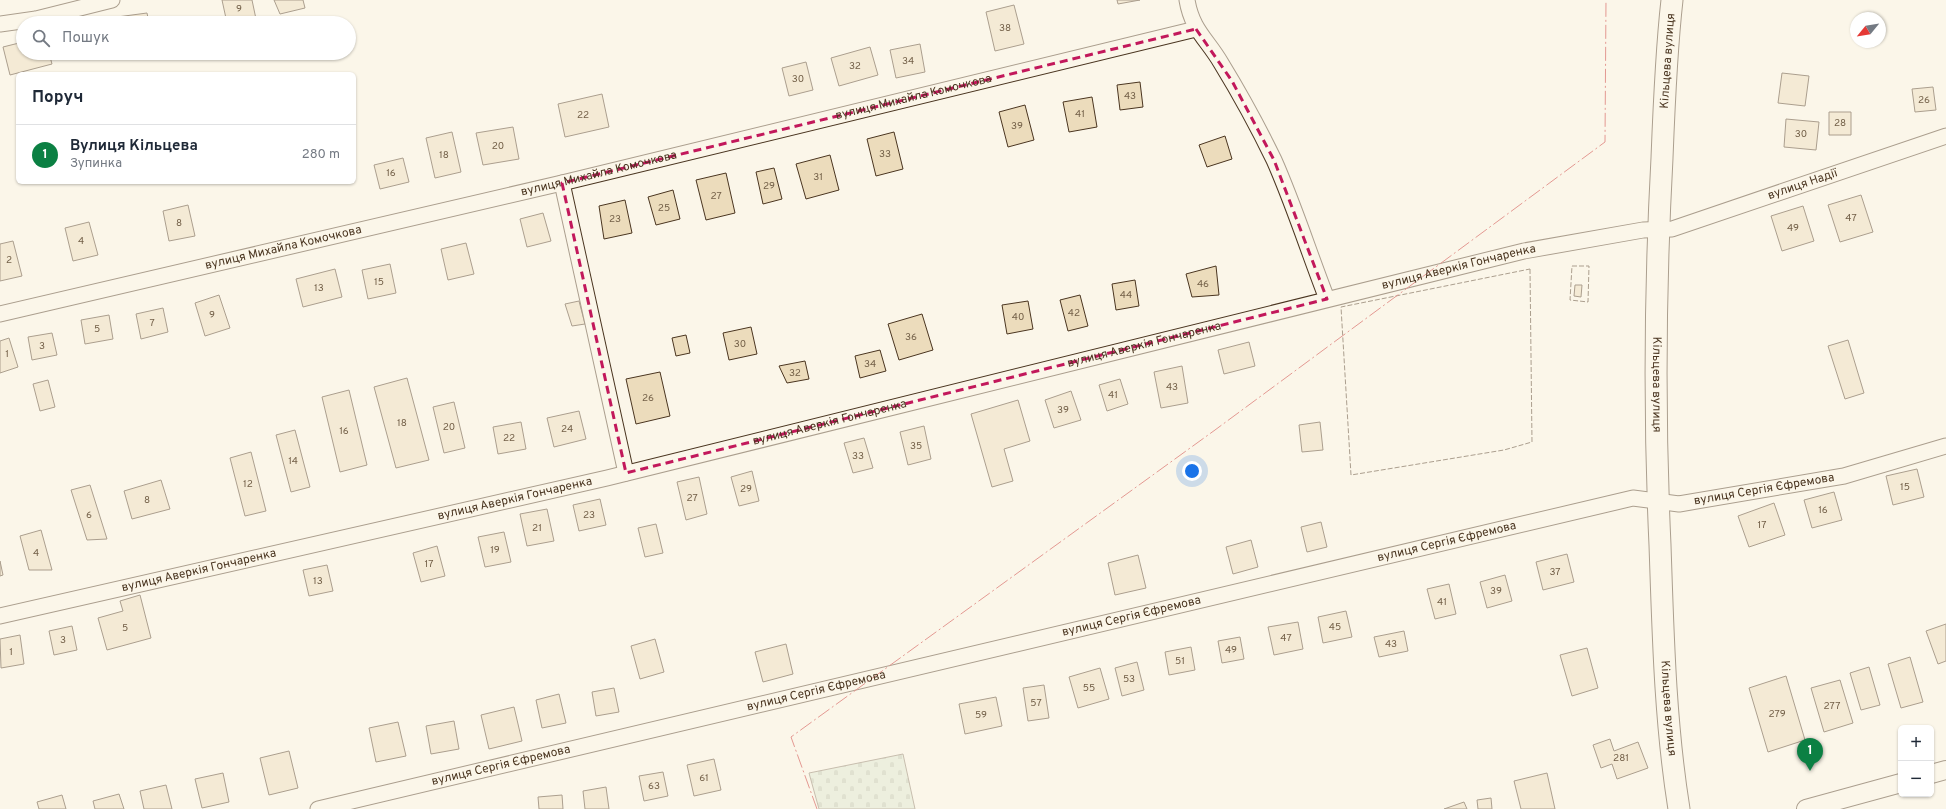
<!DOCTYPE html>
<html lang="uk">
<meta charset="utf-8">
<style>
:root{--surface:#fff;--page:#f6f6f7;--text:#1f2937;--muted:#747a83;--line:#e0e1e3;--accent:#0b8043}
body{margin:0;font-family:Overpass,sans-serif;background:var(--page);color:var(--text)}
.controls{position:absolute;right:12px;bottom:12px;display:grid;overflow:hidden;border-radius:6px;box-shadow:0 1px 3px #0004}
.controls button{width:36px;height:36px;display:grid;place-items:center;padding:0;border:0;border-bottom:1px solid var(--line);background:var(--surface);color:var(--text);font:20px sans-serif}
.compass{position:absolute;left:1850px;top:12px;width:36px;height:36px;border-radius:50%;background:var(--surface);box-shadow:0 1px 3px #0004;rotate:240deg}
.you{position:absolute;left:1192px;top:471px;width:14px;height:14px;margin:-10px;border:3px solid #fff;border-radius:50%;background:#1a73e8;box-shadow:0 0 0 6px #1a73e833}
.badge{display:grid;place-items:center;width:26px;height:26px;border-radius:50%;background:var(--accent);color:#fff;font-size:13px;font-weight:700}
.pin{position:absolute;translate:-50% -33px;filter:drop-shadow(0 1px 2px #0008)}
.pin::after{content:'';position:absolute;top:21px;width:14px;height:12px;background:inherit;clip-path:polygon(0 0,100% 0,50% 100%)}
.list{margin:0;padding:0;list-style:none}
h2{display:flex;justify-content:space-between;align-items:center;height:52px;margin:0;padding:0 16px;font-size:17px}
h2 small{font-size:13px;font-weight:400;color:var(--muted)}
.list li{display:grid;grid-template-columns:26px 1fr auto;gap:12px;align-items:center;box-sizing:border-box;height:60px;padding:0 16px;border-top:1px solid var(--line)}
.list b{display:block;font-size:15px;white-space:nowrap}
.list p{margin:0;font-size:13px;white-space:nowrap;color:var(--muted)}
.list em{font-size:13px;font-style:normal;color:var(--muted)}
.icon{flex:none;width:22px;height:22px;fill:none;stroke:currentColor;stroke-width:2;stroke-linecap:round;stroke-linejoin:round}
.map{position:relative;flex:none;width:1946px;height:809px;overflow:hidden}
.search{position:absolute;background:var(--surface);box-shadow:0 1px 3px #0004;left:16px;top:16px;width:340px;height:44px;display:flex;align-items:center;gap:10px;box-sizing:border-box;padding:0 14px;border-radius:22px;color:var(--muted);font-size:15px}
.panel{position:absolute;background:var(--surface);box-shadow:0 1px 3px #0004;left:16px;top:72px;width:340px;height:112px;border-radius:6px}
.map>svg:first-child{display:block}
.cemetery{fill:url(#cemetery-stones);stroke:#887966}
.building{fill:#ecdcbc;stroke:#4a3520}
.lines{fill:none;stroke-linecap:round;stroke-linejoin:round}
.minor-casing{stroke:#4a3520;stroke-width:17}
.tertiary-casing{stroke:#4a3520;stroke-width:20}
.secondary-casing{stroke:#4a3520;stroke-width:23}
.minor{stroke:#fbf6e9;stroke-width:15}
.tertiary{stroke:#fbf6e9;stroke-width:18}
.secondary{stroke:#fbf6e9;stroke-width:21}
.fence{stroke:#4a3520;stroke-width:1;stroke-dasharray:5 2;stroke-linecap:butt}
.power{stroke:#c62828;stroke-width:1;stroke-dasharray:14 3 2 3;stroke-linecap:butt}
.marked{fill:none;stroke:#c2185b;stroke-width:3;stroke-dasharray:8 5;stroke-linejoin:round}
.labels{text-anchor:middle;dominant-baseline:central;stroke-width:3;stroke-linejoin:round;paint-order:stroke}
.number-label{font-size:10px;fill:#725f47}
.street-label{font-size:12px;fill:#4a3520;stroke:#fbf6e9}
</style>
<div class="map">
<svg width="1946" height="809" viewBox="0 0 1946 809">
<defs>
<pattern id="cemetery-stones" width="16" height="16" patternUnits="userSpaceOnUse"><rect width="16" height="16" fill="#dce7d0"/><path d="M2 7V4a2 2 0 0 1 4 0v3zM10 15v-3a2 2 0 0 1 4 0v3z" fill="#bec7b2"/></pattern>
</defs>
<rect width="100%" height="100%" fill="#fbf6e9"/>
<path class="cemetery" d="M903,754l12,55h-96l-10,-36z"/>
<path class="building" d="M222,0h30l4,19 -17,4h-12z
M274,0h29l2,8 -25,6z
M1117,0h23l-22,4z
M1014,5l10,39 -29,7 -9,-39z
M147,13l2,10h-31l-1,-6z
M23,42v11h26l3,11 -42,11 -7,-28z
M920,44l5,28 -29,6 -6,-28z
M870,47l8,28 -39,11 -8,-28z
M806,62l7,28 -24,6 -7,-28z
M1782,73l27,3 -4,30 -27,-3z
M1140,82l3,25 -23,3 -3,-25z
M1933,87l3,23 -21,2 -3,-23z
M602,94l7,33 -44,10 -7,-33z
M1092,97l5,30 -28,5 -6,-30z
M1025,105l9,35 -26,7 -9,-35z
M1829,112h22v23h-22z
M1786,119l33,3 -3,28 -32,-3z
M513,127l6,32 -36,6 -7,-32z
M452,132l9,40 -26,6 -9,-40z
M894,132l9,37 -27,7 -9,-37z
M1225,136l7,23 -25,8 -8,-22z
M830,155l9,35 -33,9 -10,-35z
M403,158l6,24 -29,7 -6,-24z
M774,168l8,31 -19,5 -7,-32z
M726,173l9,40 -29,7 -10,-40z
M673,190l7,29 -24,6 -8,-28z
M1861,195l12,37 -33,10 -12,-37z
M625,200l7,33 -28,6 -5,-33z
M188,205l7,31 -26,5 -6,-30z
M1803,206l11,35 -32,10 -11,-35z
M543,213l8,28 -24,6 -7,-28z
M89,222l9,33 -25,6 -8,-33z
M13,241l9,35 -22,5v-37z
M466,243l8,31 -26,6 -7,-31z
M390,264l6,29 -28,6 -6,-29z
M1216,266l3,29 -27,2 -6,-23z
M335,269l7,28 -39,10 -7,-28z
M1135,280l4,26 -23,4 -4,-26z
M1575,285h7l-1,12 -7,-1z
M219,295l11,33 -25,8 -10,-33z
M1080,295l8,31 -20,5 -8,-31z
M579,301l6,23 -13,2 -7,-22z
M1028,301l5,28 -26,5 -5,-29z
M163,308l5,24 -27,7 -5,-25z
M922,314l11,36 -34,10 -11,-36z
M109,315l4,24 -28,5 -4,-24z
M751,327l6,27 -28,6 -6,-27z
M52,333l5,22 -25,5 -4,-23z
M686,335l4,18 -14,3 -4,-18z
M9,338l9,29 -18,6v-32z
M1848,340l16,53 -19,6 -17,-53z
M1249,342l6,24 -31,8 -6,-24z
M880,350l6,21 -26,7 -5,-22z
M805,361l4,18 -22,4 -8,-17z
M1182,366l6,37 -27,5 -7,-36z
M660,372l10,44 -34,8 -10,-45z
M407,378l22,82 -33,8 -22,-81z
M1120,379l8,25 -21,7 -8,-26z
M48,380l7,27 -15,4 -7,-27z
M349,390l18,75 -27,7 -18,-75z
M1071,391l10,29 -27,8 -9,-28z
M1018,400l12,41 -26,8 9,32 -21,6 -21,-73z
M454,402l11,46 -21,5 -11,-46z
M579,411l7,28 -32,8 -7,-29z
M521,422l5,27 -28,5 -5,-27z
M1320,422l3,28 -21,2 -3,-27z
M924,426l7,33 -23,6 -8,-33z
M295,430l15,57 -19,5 -15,-57z
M864,438l9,30 -20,5 -9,-30z
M251,452l15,59 -21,5 -15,-58z
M1917,469l7,28 -31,8 -7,-29z
M752,471l7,30 -20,5 -8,-29z
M699,477l8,37 -21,6 -9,-38z
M161,480l9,29 -38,10 -8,-28z
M90,485l17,54 -20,1 -16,-50z
M1834,492l8,28 -30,8 -8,-28z
M600,499l6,26 -27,6 -6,-26z
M1774,503l11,32 -36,12 -11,-31z
M547,509l7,32 -27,5 -7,-32z
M1321,522l6,25 -20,5 -6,-25z
M656,524l7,29 -18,4 -7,-29z
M41,530l11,40h-23l-9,-34z
M504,532l7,30 -26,5 -7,-30z
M1251,540l7,27 -25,7 -7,-27z
M437,546l8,30 -24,6 -8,-29z
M1567,554l7,28 -31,8 -7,-28z
M1138,555l8,33 -31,7 -7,-32z
M0,561l3,14 -3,1z
M327,565l6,26 -24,5 -6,-26z
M1505,575l7,26 -25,7 -7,-26z
M1449,584l7,30 -21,5 -8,-30z
M140,595l11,43 -44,12 -9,-32 25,-7 -3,-10z
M1346,611l6,26 -29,6 -5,-26z
M1298,622l5,27 -29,6 -6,-28z
M1946,624v37l-8,3 -12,-33z
M72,626l5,24 -23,5 -5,-24z
M1404,631l4,20 -29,6 -5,-20z
M20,635l4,29 -23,4 -1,-29z
M1240,637l4,22 -22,4 -4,-22z
M655,639l9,33 -24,7 -9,-33z
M786,644l7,30 -30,8 -8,-30z
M1191,647l4,23 -26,5 -4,-23z
M1587,648l11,40 -26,8 -12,-41z
M1910,657l13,45 -22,6 -13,-44z
M1137,662l7,28 -22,6 -7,-28z
M1869,667l11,38 -19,5 -11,-37z
M1100,668l9,31 -31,9 -9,-31z
M1786,676l19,64 -37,12 -19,-64z
M1840,680l13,43 -29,9 -13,-44z
M1044,685l5,33 -21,3 -5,-33z
M614,688l5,24 -23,4 -4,-24z
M559,694l7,29 -24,5 -6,-28z
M996,697l6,29 -37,8 -6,-30z
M514,707l8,34 -33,8 -8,-34z
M454,721l5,28 -28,5 -5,-28z
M398,722l8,34 -30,6 -7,-34z
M1610,739l4,12 24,-9 10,26 -31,11 -5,-15 -11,4 -8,-23z
M289,751l9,37 -29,7 -9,-37z
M714,759l7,31 -27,6 -7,-31z
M663,772l5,24 -24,5 -5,-25z
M223,773l6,29 -27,6 -7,-29z
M1547,773l8,36h-34l-7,-28z
M166,785l6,24h-28l-4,-18z
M606,787l3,22h-24l-2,-18z
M119,794l5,15h-29l-2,-8z
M62,795l4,14h-27l-2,-7z
M562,795l1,14h-24l-1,-12z
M1491,798l1,11h-14l-1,-9z
M1464,802l3,7h-23z"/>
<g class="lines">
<defs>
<g id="minor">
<path d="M1187,0c5,30 20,39 34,63 19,31 37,64 53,97 20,45 35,93 53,139"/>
<path d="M0,24l36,-5 76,-19"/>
<path d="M562,183l64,290"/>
<path id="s1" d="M0,314l562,-131 634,-154"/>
<path id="s2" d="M0,616l607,-138 917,-227 119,-21 29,-1 274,-93"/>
<path id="s3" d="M318,809l1315,-311 46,6 165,-28 102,-30"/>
</g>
<path id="tertiary" d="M1931,774l15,-4
M1806,809l95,-26"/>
<g id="secondary">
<path id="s4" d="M1672,0c-6,53 -8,106 -10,158 -7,129 -8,258 -2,387 3,88 5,177 19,264"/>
</g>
</defs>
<use href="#minor" class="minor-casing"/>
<use href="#tertiary" class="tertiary-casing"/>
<use href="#secondary" class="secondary-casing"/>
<use href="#minor" class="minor"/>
<use href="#tertiary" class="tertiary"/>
<use href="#secondary" class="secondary"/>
<path class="fence" d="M1572,266h17l-1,36 -18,-2z
M1530,269l2,173 -28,8 -153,25 -10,-168z"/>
<path class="power" d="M817,809l-26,-72 424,-307 390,-288 1,-142"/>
</g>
<path d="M0 0H1946V809H0ZM1196,29l36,52 42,79 53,139 -701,174 -64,-290z" fill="#fbf6e9" fill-opacity=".55" fill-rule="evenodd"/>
<path class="marked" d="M1196,29l36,52 42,79 53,139 -701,174 -64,-290z"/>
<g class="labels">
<g class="number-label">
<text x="239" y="9">9</text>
<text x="1005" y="28">38</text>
<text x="908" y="61">34</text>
<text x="855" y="66">32</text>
<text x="798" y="79">30</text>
<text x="1130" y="96">43</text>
<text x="1924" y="100">26</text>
<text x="1080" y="114">41</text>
<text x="583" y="115">22</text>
<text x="1840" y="123">28</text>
<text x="1017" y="126">39</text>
<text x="1801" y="134">30</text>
<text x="498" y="146">20</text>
<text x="885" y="154">33</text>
<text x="444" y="155">18</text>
<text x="391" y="173">16</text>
<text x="818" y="177">31</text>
<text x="769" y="186">29</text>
<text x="716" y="196">27</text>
<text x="664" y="208">25</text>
<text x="1851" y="218">47</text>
<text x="615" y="219">23</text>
<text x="179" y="223">8</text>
<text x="1793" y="228">49</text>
<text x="81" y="241">4</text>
<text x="9" y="260">2</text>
<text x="379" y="282">15</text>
<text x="1203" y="284">46</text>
<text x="319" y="288">13</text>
<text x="1126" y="295">44</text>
<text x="1074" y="313">42</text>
<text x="212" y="315">9</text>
<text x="1018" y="317">40</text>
<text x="152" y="323">7</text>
<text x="97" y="329">5</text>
<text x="911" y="337">36</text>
<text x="740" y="344">30</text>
<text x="42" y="346">3</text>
<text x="7" y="354">1</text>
<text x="870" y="364">34</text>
<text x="795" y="373">32</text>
<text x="1172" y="387">43</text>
<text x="1113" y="395">41</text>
<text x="648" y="398">26</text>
<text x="1063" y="410">39</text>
<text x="402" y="423">18</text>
<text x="449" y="427">20</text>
<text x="567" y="429">24</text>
<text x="344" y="431">16</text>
<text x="509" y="438">22</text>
<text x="916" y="446">35</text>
<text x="858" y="456">33</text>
<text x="293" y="461">14</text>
<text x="248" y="484">12</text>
<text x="1905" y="487">15</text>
<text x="746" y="489">29</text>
<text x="692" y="498">27</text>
<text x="147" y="500">8</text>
<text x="1823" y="510">16</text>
<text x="89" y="515">6</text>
<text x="589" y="515">23</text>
<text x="1762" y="525">17</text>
<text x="537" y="528">21</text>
<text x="495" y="550">19</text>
<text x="36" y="553">4</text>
<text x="429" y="564">17</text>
<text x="1555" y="572">37</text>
<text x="318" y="581">13</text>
<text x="1496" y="591">39</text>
<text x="1442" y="602">41</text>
<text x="1335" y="627">45</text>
<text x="125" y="628">5</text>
<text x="1286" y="638">47</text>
<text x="63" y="640">3</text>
<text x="1391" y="644">43</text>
<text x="1231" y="650">49</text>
<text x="11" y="652">1</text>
<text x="1180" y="661">51</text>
<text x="1129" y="679">53</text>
<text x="1089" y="688">55</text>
<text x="1036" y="703">57</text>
<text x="1832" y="706">277</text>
<text x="1777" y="714">279</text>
<text x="981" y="715">59</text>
<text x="1621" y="758">281</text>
<text x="704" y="778">61</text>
<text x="654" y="786">63</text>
</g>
<g class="street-label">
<text transform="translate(1668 61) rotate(-86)">Кільцева вулиця</text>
<text stroke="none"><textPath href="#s1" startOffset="939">вулиця Михайла Комочкова</textPath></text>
<text stroke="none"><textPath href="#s1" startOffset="615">вулиця Михайла Комочкова</textPath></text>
<text stroke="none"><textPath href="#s2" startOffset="1855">вулиця Надії</textPath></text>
<text stroke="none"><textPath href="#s1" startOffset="291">вулиця Михайла Комочкова</textPath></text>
<text stroke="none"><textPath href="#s2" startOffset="1500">вулиця Аверкія Гончаренка</textPath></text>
<text stroke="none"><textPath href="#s2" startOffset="1176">вулиця Аверкія Гончаренка</textPath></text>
<text stroke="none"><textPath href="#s4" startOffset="385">Кільцева вулиця</textPath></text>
<text stroke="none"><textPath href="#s2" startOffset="852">вулиця Аверкія Гончаренка</textPath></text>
<text stroke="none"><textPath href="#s3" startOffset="1484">вулиця Сергія Єфремова</textPath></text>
<text stroke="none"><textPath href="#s2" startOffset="528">вулиця Аверкія Гончаренка</textPath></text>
<text stroke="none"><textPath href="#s3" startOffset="1160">вулиця Сергія Єфремова</textPath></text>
<text stroke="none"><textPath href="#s2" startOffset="204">вулиця Аверкія Гончаренка</textPath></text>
<text stroke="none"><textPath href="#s3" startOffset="836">вулиця Сергія Єфремова</textPath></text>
<text stroke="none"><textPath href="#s3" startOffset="512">вулиця Сергія Єфремова</textPath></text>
<text stroke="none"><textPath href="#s4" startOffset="709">Кільцева вулиця</textPath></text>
<text stroke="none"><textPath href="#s3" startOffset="188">вулиця Сергія Єфремова</textPath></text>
</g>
</g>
</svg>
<div class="controls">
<button>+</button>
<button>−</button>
</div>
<svg class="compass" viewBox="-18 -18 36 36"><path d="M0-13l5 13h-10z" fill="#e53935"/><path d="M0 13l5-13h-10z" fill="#747a83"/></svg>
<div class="you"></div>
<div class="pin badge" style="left:1810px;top:771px">1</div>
<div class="search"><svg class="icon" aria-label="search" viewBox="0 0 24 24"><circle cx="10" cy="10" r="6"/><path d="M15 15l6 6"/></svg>Пошук</div>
<section class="panel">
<h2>Поруч<small></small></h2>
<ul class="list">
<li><span class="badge">1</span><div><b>Вулиця Кільцева</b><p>Зупинка</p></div><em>280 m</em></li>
</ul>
</section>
</div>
